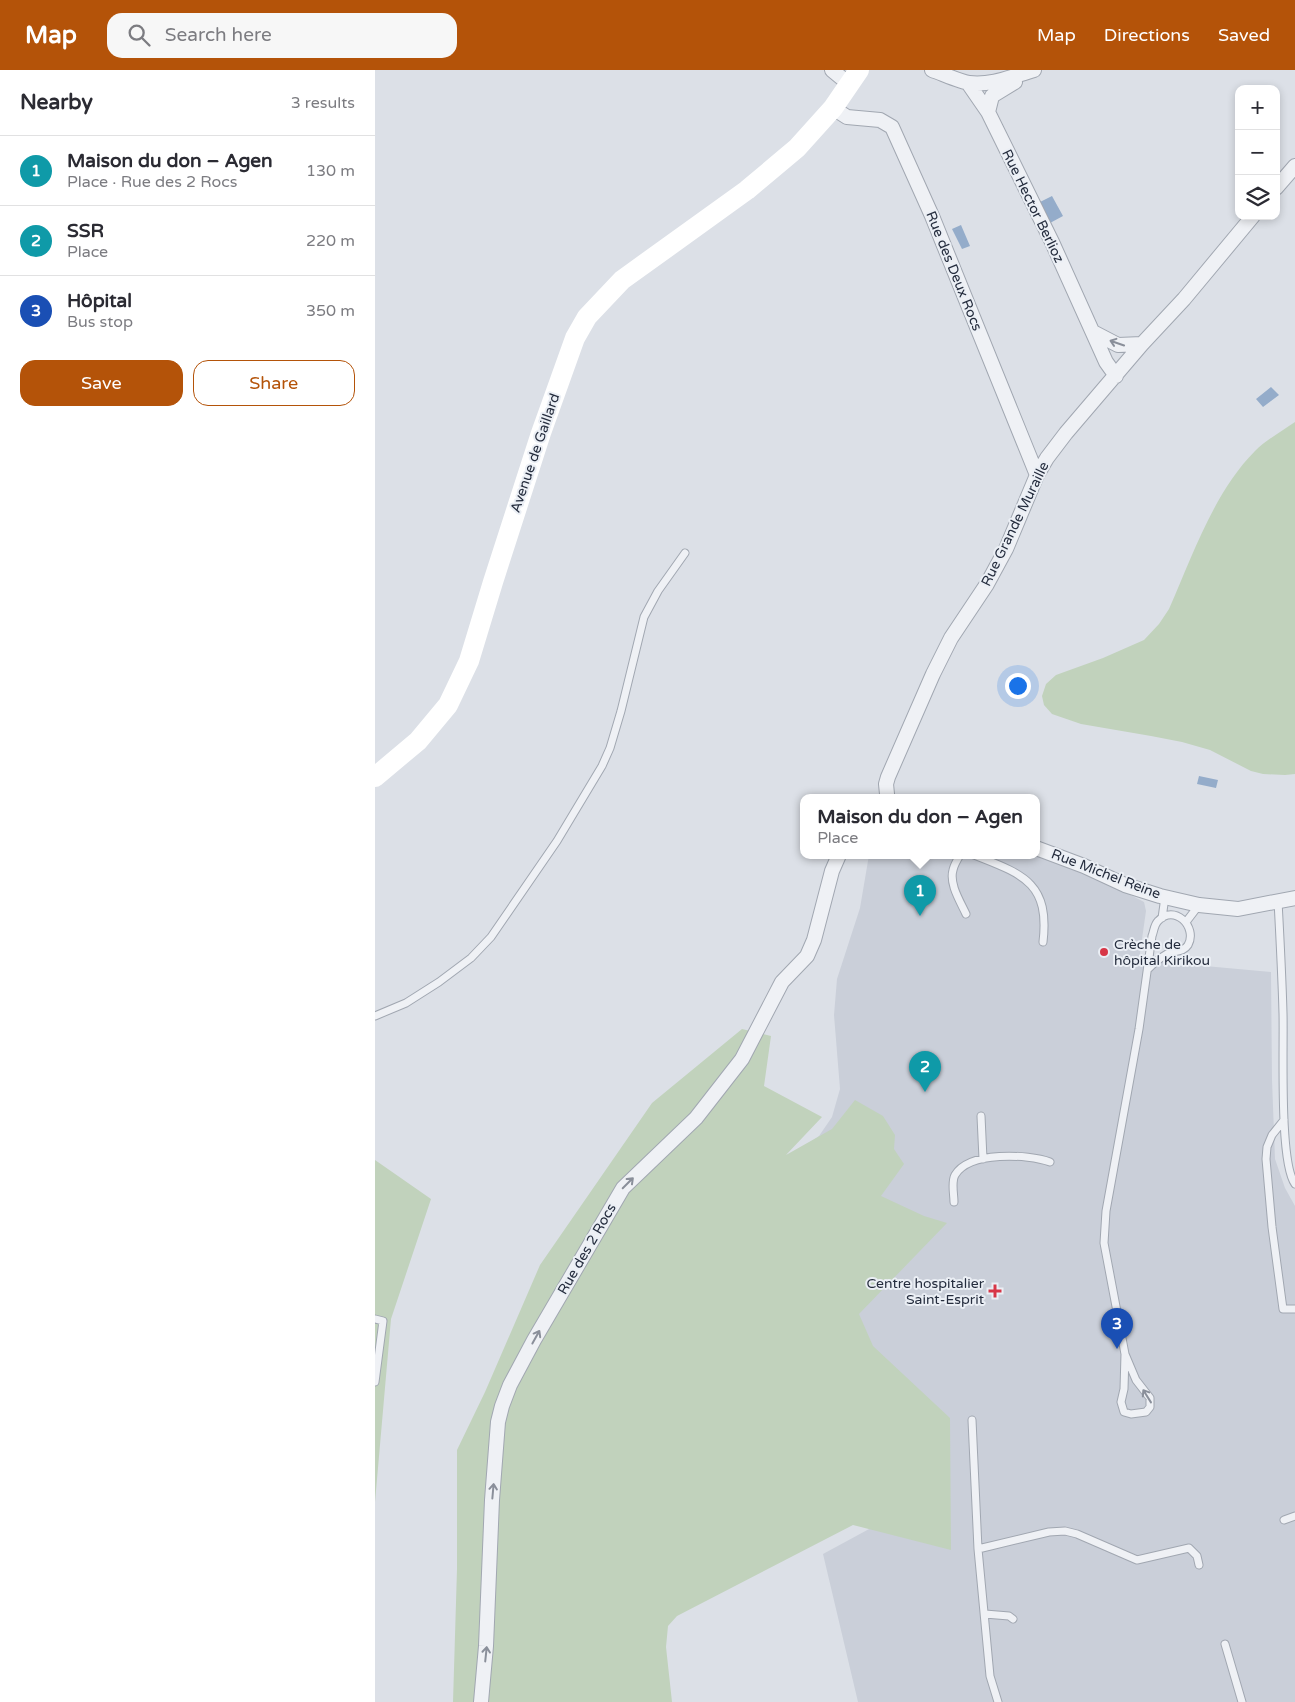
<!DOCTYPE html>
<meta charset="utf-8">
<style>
:root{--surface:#fff;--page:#f7f7f7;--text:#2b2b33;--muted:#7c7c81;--line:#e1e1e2;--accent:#b45309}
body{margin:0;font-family:"Varela Round",sans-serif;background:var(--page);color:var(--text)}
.controls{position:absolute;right:15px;top:15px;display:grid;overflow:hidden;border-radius:10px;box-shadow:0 2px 8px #0003}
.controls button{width:45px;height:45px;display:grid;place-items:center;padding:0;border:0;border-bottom:1px solid var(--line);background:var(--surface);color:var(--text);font:25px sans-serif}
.you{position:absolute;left:642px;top:615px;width:18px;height:18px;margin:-12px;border:4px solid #fff;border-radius:50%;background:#1a73e8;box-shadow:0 0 0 8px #1a73e833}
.badge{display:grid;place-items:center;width:32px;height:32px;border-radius:50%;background:var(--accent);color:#fff;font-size:16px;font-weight:700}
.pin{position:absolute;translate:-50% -41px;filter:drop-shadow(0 1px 2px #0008)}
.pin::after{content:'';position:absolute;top:26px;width:18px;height:15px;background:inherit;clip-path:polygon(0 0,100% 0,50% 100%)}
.popup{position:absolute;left:425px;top:724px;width:240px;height:65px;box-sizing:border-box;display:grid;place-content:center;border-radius:10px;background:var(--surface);filter:drop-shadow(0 1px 4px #0005);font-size:16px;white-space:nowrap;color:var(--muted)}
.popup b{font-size:19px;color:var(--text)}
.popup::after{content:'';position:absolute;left:50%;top:100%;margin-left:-10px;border:10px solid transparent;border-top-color:var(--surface)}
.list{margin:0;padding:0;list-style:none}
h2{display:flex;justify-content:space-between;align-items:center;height:65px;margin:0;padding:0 20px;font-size:21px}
h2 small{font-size:16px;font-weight:400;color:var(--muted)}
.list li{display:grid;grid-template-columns:32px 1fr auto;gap:15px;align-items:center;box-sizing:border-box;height:70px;padding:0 20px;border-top:1px solid var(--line)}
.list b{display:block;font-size:19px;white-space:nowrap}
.list p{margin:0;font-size:16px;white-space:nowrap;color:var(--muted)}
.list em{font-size:16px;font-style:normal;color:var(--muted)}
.actions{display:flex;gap:10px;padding:15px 20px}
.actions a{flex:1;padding:11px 0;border:1px solid var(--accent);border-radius:15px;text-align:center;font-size:18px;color:var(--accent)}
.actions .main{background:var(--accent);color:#fff}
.icon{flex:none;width:28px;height:28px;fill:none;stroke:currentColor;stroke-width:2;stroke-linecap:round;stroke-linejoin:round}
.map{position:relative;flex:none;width:920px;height:1632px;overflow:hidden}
header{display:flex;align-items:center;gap:30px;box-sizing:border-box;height:70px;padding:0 25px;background:var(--accent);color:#fff}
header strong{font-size:24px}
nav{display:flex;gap:28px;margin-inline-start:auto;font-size:18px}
.search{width:350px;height:45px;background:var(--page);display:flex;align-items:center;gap:12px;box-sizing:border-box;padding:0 18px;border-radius:15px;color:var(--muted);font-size:19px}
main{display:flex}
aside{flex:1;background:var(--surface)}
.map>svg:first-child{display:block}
.built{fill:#cacfd9}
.green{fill:#c1d2bc}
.water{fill:#94acca}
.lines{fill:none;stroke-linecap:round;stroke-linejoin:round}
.lane-casing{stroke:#a1a7b1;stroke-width:9}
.street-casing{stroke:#a1a7b1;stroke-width:16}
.lane{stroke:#eff1f5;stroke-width:7}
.street{stroke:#eff1f5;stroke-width:14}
.secondary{stroke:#fff;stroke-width:20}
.oneway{stroke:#8a8f9a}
.poi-dot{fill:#d73647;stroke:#ebeff5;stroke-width:2}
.labels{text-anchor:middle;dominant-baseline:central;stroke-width:4;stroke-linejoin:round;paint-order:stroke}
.street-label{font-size:14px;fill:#252d3e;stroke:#ebeff5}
.poi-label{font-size:14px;fill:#252d3e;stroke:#ebeff5;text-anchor:start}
</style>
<header>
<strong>Map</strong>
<div class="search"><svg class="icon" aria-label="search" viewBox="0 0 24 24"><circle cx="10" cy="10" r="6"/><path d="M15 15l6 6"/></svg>Search here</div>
<nav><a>Map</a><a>Directions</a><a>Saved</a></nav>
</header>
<main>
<aside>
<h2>Nearby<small>3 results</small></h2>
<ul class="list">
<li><span class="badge" style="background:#0f9aa8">1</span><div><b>Maison du don – Agen</b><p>Place · Rue des 2 Rocs</p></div><em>130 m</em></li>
<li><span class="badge" style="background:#0f9aa8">2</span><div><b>SSR</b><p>Place</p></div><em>220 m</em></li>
<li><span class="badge" style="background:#1a4fb4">3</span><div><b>Hôpital</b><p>Bus stop</p></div><em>350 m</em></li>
</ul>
<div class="actions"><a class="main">Save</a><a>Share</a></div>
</aside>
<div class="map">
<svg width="920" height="1632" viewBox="0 0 920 1632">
<rect width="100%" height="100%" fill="#dce0e7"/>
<path class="built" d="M494,785h166l67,25 42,22 2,9 -7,49 132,12 1,108 3,79 10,29 10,18v496h-437l-35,-148 59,-32 -138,-333 75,-53 13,-19 8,-28 -6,-74 3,-36 23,-71z"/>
<path class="green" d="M920,352v352l-10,1 -22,-1 -12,-3 -41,-21 -28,-8 -31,-6 -70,-12 -29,-10 -8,-9 -2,-9 4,-12 10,-9 47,-17 41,-18 15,-16 10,-15c23,-52 45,-117 86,-158 11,-11 27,-20 40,-29z
M367,959l29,7 -7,50 58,31 -36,38 46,-26 23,-29 28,16 12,19 -1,14 10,15 -23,32 43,20 23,7 -88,91 14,32 77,72 1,132 -98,-25 -176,91 -9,10 -2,21 6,55h-219l4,-133v-119l28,-58 55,-127 112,-162z
M0,1090l56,39 -40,120 -16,183z"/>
<path class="water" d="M677,126l11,20 -13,7 -10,-21z
M586,155l9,21 -8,3 -10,-20z
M896,317l8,8 -16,12 -7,-8z
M824,706l19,4 -2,8 -19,-4z"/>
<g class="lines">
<defs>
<path id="lane" d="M585,785c-3,5 -6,10 -7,15 -4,14 7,31 13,44
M599,785c48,19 76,27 69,87
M903,831c2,37 4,75 5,112 1,33 -4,149 12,171
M787,848l3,-21
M811,852l13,-17
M0,946l31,-13 33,-21 32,-24 20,-21 66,-96 45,-75 8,-18 11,-37 23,-94 14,-26 27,-38
M606,1046l2,43
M909,1050l-12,15 -5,12 -1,12 6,68 11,82h12
M579,1132c0,-8 -3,-20 1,-27 14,-24 73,-21 95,-13
M0,1249l8,2 -8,61
M750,1284l11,26 14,18v9l-4,5 -15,2 -7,-2 -3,-10 3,-13 1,-35 -21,-111 2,-32 33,-182 13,-93c2,-5 2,-11 6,-15 16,-18 40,6 30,24 -5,8 -14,5 -21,9 -7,4 -13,9 -19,15
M597,1350l6,129 12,127 8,26
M909,1450l11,-4
M603,1479l71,-17 16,-1 12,3 60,26 52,-12 8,8 2,9
M610,1544l24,2 4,3
M850,1574l17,58"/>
<path id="street" d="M457,0l17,14
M557,0c9,3 29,12 37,13 22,3 44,-7 65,-13
M593,13l20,29 64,130 54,120 10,14
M458,38l14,9 33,3 12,7 40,89 105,259
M613,42l4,-16 23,-14
M901,118l19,-22
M718,262l25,13 24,-1
M512,724l-1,-10 2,-7 45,-103 18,-36 36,-54 19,-35 31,-74 10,-17 19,-25 76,-89 42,-45 69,-83
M661,778l48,18 41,19 35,11 39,9 39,4 57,-11
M106,1632l5,-56 6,-146 6,-78 4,-16 8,-21 24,-45 89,-152 73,-70 46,-59 40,-77 25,-26 7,-16 18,-69 7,-16"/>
</defs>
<use href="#lane" class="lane-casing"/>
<use href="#street" class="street-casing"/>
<use href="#lane" class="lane"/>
<use href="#street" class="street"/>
<path class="secondary" d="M0,707l43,-36 30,-36 21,-44 24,-79 48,-149 34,-95 12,-21 35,-37 125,-90 50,-42 36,-40 26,-38"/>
</g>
<defs><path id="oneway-shaft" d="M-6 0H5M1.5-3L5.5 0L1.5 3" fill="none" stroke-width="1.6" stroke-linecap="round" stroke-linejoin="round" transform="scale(1.25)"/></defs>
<g class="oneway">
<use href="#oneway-shaft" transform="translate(742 273) rotate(-161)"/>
<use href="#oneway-shaft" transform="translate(253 1113) rotate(-45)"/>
<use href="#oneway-shaft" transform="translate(161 1267) rotate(-61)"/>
<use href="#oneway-shaft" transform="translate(772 1326) rotate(-122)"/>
<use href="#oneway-shaft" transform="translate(118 1421) rotate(-85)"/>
<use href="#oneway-shaft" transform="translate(111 1584) rotate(-84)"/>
</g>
<g class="poi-dot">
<circle cx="729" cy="882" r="5"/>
<path d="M617.5 1213.5h5v5h5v5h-5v5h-5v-5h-5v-5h5z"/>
</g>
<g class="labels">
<g class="street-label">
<text transform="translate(658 136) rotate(64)">Rue Hector Berlioz</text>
<text transform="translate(579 201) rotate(68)">Rue des Deux Rocs</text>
<text transform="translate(160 383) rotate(-71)">Avenue de Gaillard</text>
<text transform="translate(640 454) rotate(-64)">Rue Grande Muraille</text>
<text transform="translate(731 804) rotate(21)">Rue Michel Reine</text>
<text transform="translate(212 1179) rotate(-60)">Rue des 2 Rocs</text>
</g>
<g class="poi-label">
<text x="739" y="874">Crèche de<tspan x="739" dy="16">hôpital Kirikou</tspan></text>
<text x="609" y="1213" text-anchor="end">Centre hospitalier<tspan x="609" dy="16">Saint-Esprit</tspan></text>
</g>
</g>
</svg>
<div class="controls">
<button>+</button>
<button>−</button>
<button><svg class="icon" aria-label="layers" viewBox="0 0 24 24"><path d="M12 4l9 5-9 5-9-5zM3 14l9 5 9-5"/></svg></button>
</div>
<div class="you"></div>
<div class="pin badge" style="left:545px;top:846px;background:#0f9aa8">1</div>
<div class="popup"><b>Maison du don – Agen</b>Place</div>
<div class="pin badge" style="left:550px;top:1022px;background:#0f9aa8">2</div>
<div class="pin badge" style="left:742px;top:1279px;background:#1a4fb4">3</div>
</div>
</main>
